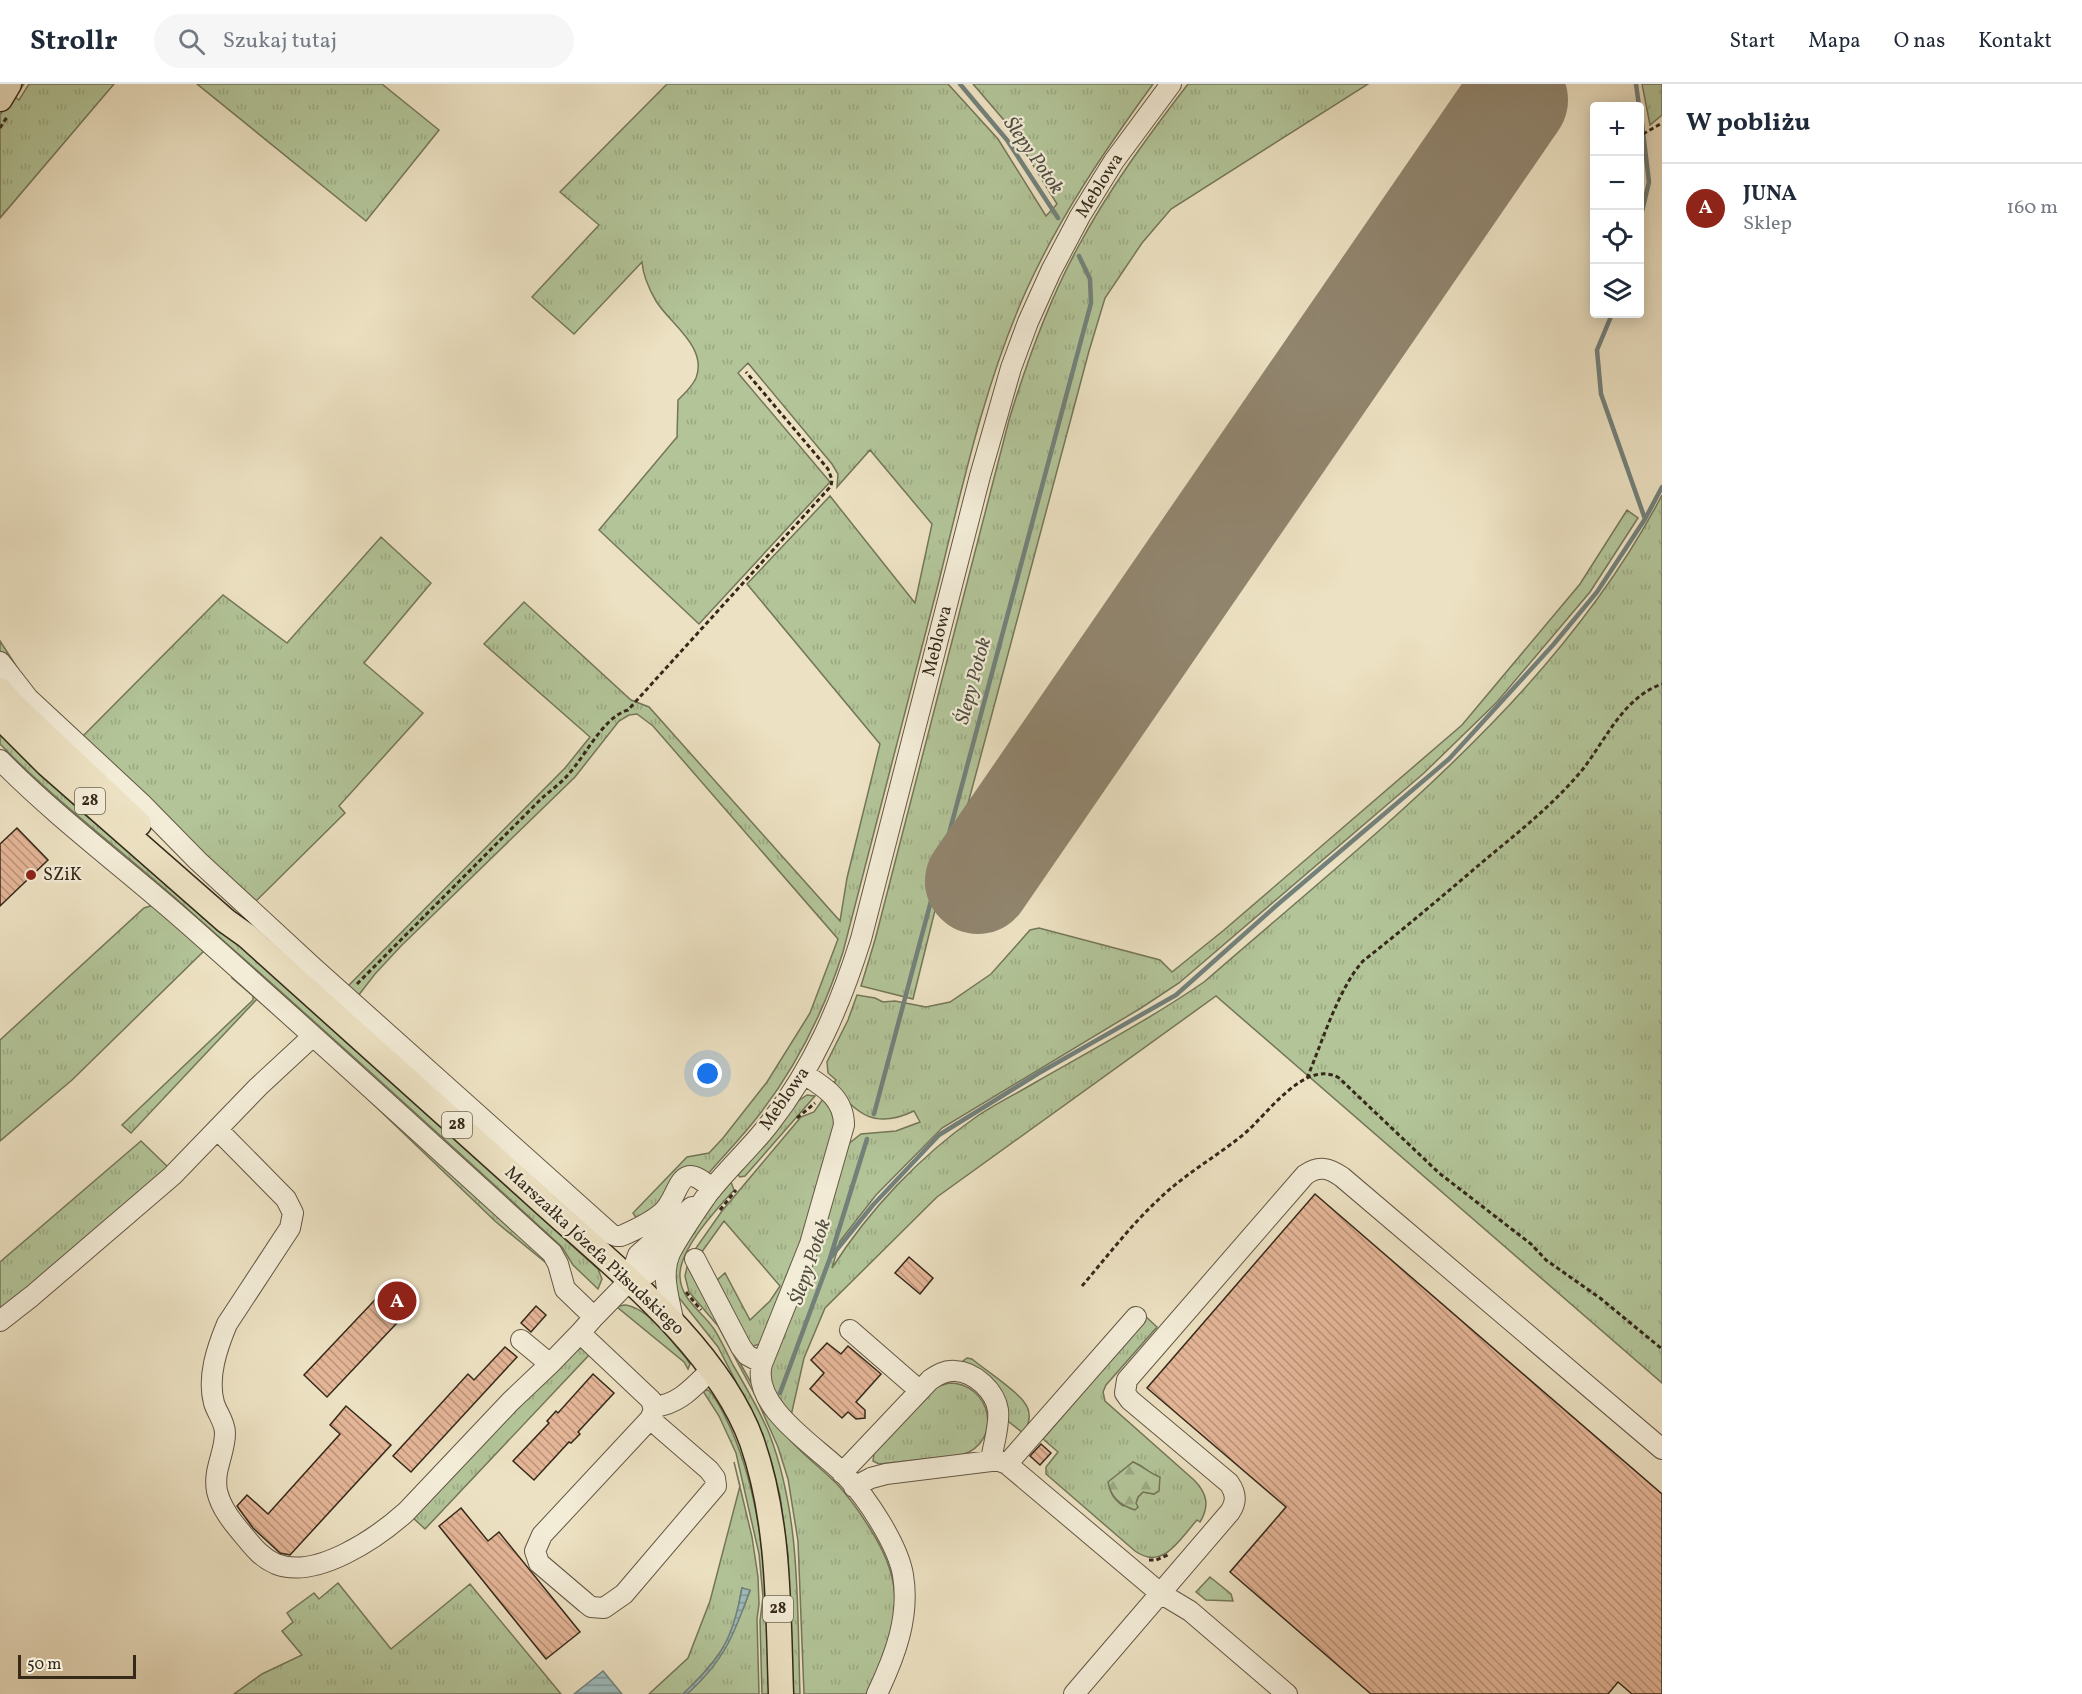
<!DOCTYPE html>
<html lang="pl">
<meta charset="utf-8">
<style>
:root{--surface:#fff;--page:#f6f6f7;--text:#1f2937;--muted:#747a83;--line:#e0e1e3;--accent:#8f2418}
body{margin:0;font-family:Vollkorn,serif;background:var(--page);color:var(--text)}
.controls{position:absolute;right:18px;top:18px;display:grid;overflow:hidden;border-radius:6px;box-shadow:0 3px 15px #0003}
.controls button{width:54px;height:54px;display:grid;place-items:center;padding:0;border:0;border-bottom:2px solid var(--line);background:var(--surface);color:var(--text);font:30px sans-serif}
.scale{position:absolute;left:18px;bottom:15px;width:118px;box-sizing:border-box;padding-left:6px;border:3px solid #36291a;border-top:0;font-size:16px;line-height:21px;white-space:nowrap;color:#36291a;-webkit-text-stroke:4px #f3ecd7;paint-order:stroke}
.you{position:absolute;left:708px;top:990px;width:21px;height:21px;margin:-15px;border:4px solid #fff;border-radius:50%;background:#1a73e8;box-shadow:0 0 0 9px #1a73e833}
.badge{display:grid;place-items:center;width:39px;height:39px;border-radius:50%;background:var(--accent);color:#fff;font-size:20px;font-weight:700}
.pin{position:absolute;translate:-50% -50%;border:3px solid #fff;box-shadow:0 2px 6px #0006}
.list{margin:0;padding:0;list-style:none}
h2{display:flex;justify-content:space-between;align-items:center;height:78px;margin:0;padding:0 24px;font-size:26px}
h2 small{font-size:20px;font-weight:400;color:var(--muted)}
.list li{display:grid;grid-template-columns:39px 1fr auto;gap:18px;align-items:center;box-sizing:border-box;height:90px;padding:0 24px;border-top:2px solid var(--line)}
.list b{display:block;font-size:22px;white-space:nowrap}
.list p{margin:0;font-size:20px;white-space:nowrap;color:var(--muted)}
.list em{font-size:20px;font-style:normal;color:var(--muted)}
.icon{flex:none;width:33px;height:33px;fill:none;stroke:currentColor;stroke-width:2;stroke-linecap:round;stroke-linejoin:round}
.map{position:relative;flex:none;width:1662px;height:1610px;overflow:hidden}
header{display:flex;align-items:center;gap:36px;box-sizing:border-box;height:84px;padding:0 30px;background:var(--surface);border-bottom:2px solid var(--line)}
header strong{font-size:28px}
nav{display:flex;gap:33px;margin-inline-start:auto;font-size:21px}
.search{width:420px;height:54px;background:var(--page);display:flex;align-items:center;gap:15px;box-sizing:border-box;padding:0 21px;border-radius:33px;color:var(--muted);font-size:22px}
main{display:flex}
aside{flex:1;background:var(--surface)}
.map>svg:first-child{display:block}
.grass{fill:url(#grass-tufts);stroke:#747659;stroke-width:1.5;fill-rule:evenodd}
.forest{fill:url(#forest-firs);stroke:#747659;stroke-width:1.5}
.water{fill:url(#water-rules);stroke:#73817b;stroke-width:1.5}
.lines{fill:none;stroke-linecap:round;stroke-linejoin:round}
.stream{stroke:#73817b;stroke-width:4.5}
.runway{stroke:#91856e;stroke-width:106}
.building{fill:url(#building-back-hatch);stroke:#36291a;stroke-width:1.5}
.minor-casing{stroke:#645744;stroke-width:22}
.major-casing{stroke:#36291a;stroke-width:27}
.path{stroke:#36291a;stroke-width:3;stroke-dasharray:4.5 3;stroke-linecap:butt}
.minor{stroke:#f3ecd7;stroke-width:20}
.major{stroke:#ece1c2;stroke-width:24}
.poi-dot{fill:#8f2418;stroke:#f3ecd7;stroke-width:2}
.labels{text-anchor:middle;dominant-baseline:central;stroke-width:4.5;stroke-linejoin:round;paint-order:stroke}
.shield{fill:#f3ecd7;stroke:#6f6453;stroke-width:1.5}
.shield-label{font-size:16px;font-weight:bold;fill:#36291a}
.street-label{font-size:18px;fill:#36291a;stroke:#f3ecd7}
.poi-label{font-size:18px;fill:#36291a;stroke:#f3ecd7;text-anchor:start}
.water-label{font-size:20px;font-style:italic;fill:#504e42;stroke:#f3ecd7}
</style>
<header>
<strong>Strollr</strong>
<div class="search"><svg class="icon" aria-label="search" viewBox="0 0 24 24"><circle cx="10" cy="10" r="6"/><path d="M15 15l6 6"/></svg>Szukaj tutaj</div>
<nav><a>Start</a><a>Mapa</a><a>O nas</a><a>Kontakt</a></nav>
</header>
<main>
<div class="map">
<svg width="1662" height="1610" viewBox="0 0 1662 1610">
<defs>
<pattern id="grass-tufts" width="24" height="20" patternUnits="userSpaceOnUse" patternTransform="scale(1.5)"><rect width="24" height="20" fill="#b2c498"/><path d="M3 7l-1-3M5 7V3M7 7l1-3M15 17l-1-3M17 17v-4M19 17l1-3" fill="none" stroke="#9aa882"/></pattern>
<pattern id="forest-firs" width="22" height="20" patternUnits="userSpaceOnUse" patternTransform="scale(1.5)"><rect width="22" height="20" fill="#b2c498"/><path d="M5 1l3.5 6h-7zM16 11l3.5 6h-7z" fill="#9aa882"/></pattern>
<pattern id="water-rules" width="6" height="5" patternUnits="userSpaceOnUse" patternTransform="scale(1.5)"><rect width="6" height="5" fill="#9cbbbc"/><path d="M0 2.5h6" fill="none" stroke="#809898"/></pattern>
<pattern id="building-back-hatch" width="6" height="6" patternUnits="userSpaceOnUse" patternTransform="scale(1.5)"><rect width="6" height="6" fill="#e4b597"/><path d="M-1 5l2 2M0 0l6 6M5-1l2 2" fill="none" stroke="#ba937a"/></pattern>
</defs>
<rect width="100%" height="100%" fill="#ece1c2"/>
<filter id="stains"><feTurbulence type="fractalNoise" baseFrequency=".00333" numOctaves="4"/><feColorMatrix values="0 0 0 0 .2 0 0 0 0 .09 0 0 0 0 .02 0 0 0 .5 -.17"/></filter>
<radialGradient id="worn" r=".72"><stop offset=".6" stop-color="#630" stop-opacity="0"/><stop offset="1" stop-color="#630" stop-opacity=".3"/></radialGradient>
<path class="grass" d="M20,0h4l-9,13 4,3 10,-16h85l-114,134v-103z
M197,0h185l57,46 -73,91z
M667,0h281l50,55 48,77 11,-12 -48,-78 -36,-42h180c-48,66 -93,132 -127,207 -41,92 -63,192 -87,290 -32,124 -64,247 -96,371 -19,59 -46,114 -84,163 -16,21 -35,40 -52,60l1,1 -15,-5 -8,1 -11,9 -8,20 -11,12 -31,17 -14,-2 -359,-321 -86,-85 -80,-73 -72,-74 -13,-19v-15l31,48 52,47 140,-141 64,48 94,-106 50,46 -67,80 59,50 -84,93 6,7 -91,90 94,83 217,-218 25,-31 -106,-93 40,-42 107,98 18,7 191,214 7,-43 33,-134 -133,-160 83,-88 85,107 17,-79 -62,-74 -33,37 1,-13 -6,-10 -84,-101 -10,10 92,109 -131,142 -100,-94 78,-93 1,-37c7,-7 14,-13 18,-22 12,-31 -26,-54 -40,-77 -7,-12 -13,-25 -14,-39l-68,72 -42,-37 67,-72 -39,-33zM637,630l16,12 185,213 -28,74 -43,69 -44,56 -14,15 -22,4 -54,56 4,6 -20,11 -259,-234 17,-22 26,-28 174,-169 44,-56 10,-6z
M1188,0h180l-197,125 -29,34 -37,55 -16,53 -131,490 -9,13 -36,145 -52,-13 14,-46 134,-520c18,-59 39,-118 69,-173 31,-58 70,-111 110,-163z
M1642,0h20v31l-12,10z
M1662,411v888l-446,-387 -279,201 -112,111 -21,50 -13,58 -24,-35 2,-18 78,-218 14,-11 35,-3 24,-9 -6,-11c-40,19 -57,3 -82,-27l4,-4 -8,-7 -1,-11 21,-42 9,-25 18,3 8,4 12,-1 31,6 24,-5 41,-28 39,-44 9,-2 121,32 12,12 52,-42 238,-205 118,-141 47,-74 11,8 -48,74 -93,110 -73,71 -245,210 -38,25 -199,120 -66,67 -36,46 -8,27c37,-58 88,-112 144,-151 19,-13 40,-23 60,-35 56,-32 114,-63 168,-100 167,-146 354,-287 458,-487z
M0,650l36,36 48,44 92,75 422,380 4,10 -4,10 -25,-24 -11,-18c-123,-113 -246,-225 -371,-335 -63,-57 -132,-107 -191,-168z
M150,822l7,1 49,42 -134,131 -72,61v-101l144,-132z
M234,892l24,22 -127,135 -9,-8 131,-125v-4l-21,-18z
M323,972l225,206h-3l-49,-40z
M807,1011l8,1 -70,80 -5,1 -2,-2 57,-72z
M823,1015l10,11 3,17 -43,139 -33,78 -10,3 -34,-66 9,-8 25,47 20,-19 10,-15 -56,-65 -33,46c29,56 55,115 93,166 15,19 36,34 53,51 12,13 22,27 32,43 42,65 26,100 0,167h-65l-6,-153 -10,-62 -10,-32 -23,-52 -37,-69 -29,-34 -4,-16 4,-18 33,-47 79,-94 13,-5z
M141,1057l30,29 -171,146v-54z
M731,1098l3,8c-17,19 -56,60 -54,87 1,23 22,34 34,52 7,11 13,24 19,36 13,22 26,44 36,68 32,83 28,174 31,261h-7l-5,-139 -8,-59 -8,-32 -24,-59 -30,-58 -42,-53 -2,-32 38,-58z
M624,1221c23,1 48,37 62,53l4,6 -2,5 -4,-7 -67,-55z
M1143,1230l14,13 -51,58 -3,7 2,9 89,79c13,13 16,26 6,42l-3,-2c-18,20 -34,51 -62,31l-89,-77v-7l12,-15 -15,-13 86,-100zM1133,1378l8,4 10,8 3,20 -11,-2 -5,5 -2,6 -13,3c-9,-7 -13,-12 -14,-24z
M577,1264l6,1 7,5 -165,175 -14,-13z
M967,1274l5,1c13,11 44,31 52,43 8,10 6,22 -1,31l-19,-15 -45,-54z
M949,1299c42,0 55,58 13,72l-83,9 -6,-3 1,-8 51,-58 8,-7z
M708,1306c10,9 17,27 23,39 37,85 35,175 39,265h-8l-2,-73 3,-24 -4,-43 -23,-101 -17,-37 -16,-25z
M734,1378l18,75 6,40 1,27 -2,15 2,75h-72c38,-34 45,-58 63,-103l-8,-3c-3,11 -3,22 -6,33 -10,29 -31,52 -53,73h-34l39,-36 22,-57 30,-115z
M1210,1493l21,17 2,7 -27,-1 -10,-8z
M338,1499l53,66 79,-65 91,110h-327l28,-20 40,-19 -20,-24 11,-9 -6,-9 27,-20 5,6z"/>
<path class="forest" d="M1133,1378c10,4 17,12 27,15l-1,14 -5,3 -11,-2 -5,5 -2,6 2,4 -3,3c-15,-5 -24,-12 -27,-28z"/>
<path class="water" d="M742,1504l8,2c-16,45 -26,71 -63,104h-4c38,-35 50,-55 59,-106z
M603,1587l19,23h-48z"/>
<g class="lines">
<path class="stream" d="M960,0l47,56 51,78
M1636,0l3,22
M1640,23l9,75 -9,38
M1612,230l-15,36 4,44 44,125
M874,1030l217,-811 -1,-24 -11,-23
M830,1174l43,-53 66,-70 100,-62 137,-78 101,-90 172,-146 104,-114 44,-53 48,-73 17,-32
M780,1309l50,-135 37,-119"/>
<path class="runway" d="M978,797l537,-781"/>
</g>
<path class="building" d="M17,744l31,32 -48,46v-62z
M1315,1110l347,300v200h-30l-14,-12 -10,12h-237l-141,-122 56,-65 -139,-119z
M909,1173l24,21 -13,16 -25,-21z
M389,1201l24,21 -86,91 -23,-22z
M536,1222l10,9 -15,17 -10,-9z
M827,1259l14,11 7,-8 33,28 -25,28 9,8v8l-9,1 -8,-7 -6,6 -32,-29 14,-16 -13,-13z
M505,1263l12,10 -106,115 -18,-16 75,-82 6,6z
M593,1290l21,19 -36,39 2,2 -9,9 -2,-1 -35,38 -21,-19 36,-38 -2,-2 9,-10 2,2z
M346,1322l45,39 -101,110 -10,-2 -27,-25 -16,-22 10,-11 21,19 72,-80 -10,-9z
M1041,1360l10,9 -11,12 -10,-9z
M461,1424l27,33 11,-9 81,100 -34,27 -107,-133z"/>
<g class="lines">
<defs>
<path id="minor" d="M0,578l28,36 113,105 57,58 116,107 297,266 5,2h5c14,-6 31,-14 42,-24 18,-18 15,-56 49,-23
M0,676c58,59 126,109 188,164 122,108 243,219 364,329l6,11 7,25 29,28 35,-36 9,-26 54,-48
M804,990c20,13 40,24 40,51l-34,119 -48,120c-12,44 59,85 84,112 21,22 52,69 57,99 7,42 -8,81 -26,119
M218,1046l68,69 7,14 -3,15 -63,96c-10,24 -20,53 -13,79 3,10 11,19 11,30 0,21 -12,36 -8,58 4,18 17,33 28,46 9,11 17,21 31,27 40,16 101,-26 130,-52l104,-110 40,-38
M695,1175l46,88 6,8 15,8
M629,1197l18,-7 23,-21
M594,1233l-14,16 71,67 3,10 -4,9 -108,116 -7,16 4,12 47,40 5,4 13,1 20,-14 92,-108 -1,-8 -6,-8 -59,-51
M0,1237l32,-25 140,-120 86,-89 55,-51
M674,1240c-4,-23 -14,-49 -4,-71 10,-19 24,-39 37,-58 19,-25 44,-47 63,-72 43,-55 70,-117 91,-184l119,-463 31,-108 17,-46 23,-51 29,-55 34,-55 57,-77
M850,1246l69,60
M521,1256l29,24 30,-31
M654,1323c26,-3 39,-20 57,-37
M1007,1380l153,129 30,18 97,83
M842,1389l88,-93c7,-5 15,-10 25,-9 20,1 40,20 43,39 2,16 -5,35 -7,51
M854,1403l17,-9 15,-4 105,-13h8l8,3 129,-147
M1074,1610l156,-182c7,-10 6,-19 -1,-29l-99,-83 -5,-7 2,-13 178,-205c14,-10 24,-7 37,2l320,272"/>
<path id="major" d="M0,15l9,-15
M0,606l12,14 127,120
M0,633l47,47 179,157 21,15c96,86 192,172 287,258 75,69 183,151 218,248 28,81 26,168 29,252"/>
</defs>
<use href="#minor" class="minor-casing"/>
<use href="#major" class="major-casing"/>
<path class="path" d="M0,44l7,-11
M1643,50l19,-11
M357,900l185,-186c8,-7 18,-14 25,-22 18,-19 36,-59 61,-66l203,-224 1,-6 -4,-11 -82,-97
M1307,994c15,-35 31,-89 56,-117 42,-33 82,-67 123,-102 34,-28 69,-56 97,-90 23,-30 41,-72 79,-85
M797,1034l18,-15
M720,1126l16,-20
M1082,1202c24,-28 48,-60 75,-85 26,-26 59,-44 87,-67 23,-19 61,-76 95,-56l100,95 92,71 15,16 54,38 62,51
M686,1208l15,18
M1149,1476h7l12,-5"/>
<use href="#minor" class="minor"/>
<use href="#major" class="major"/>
</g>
<circle class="poi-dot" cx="31" cy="791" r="6"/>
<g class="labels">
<g class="shield">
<rect x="75" y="704" width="30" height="26" rx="4.5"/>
<rect x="442" y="1028" width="30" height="26" rx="4.5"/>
<rect x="763" y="1512" width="30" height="26" rx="4.5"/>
</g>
<g class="shield-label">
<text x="90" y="717">28</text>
<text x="457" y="1041">28</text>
<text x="778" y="1525">28</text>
</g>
<g class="street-label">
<text transform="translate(1100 102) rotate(-58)">Meblowa</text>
<text transform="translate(938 557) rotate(-76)">Meblowa</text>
<text transform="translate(785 1015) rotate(-55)">Meblowa</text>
<text transform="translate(594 1167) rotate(43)">Marszałka Józefa Piłsudskiego</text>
</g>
<g class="poi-label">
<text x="43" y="791">SZiK</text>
</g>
<g class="water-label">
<text transform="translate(1033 72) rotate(55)">Ślepy Potok</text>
<text transform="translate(974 597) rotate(-75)">Ślepy Potok</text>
<text transform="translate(811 1178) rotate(-71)">Ślepy Potok</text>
</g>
</g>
<rect width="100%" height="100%" filter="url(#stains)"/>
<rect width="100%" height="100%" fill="url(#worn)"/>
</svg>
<div class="controls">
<button>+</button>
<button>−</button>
<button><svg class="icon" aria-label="locate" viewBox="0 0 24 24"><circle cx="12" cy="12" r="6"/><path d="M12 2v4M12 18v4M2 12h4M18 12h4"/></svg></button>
<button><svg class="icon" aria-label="layers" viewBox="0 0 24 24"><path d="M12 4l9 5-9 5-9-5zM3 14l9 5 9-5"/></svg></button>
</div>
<div class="scale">50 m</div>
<div class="you"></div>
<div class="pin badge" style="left:397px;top:1217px">A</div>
</div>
<aside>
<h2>W pobliżu<small></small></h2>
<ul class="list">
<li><span class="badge">A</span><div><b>JUNA</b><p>Sklep</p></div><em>160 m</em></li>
</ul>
</aside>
</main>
